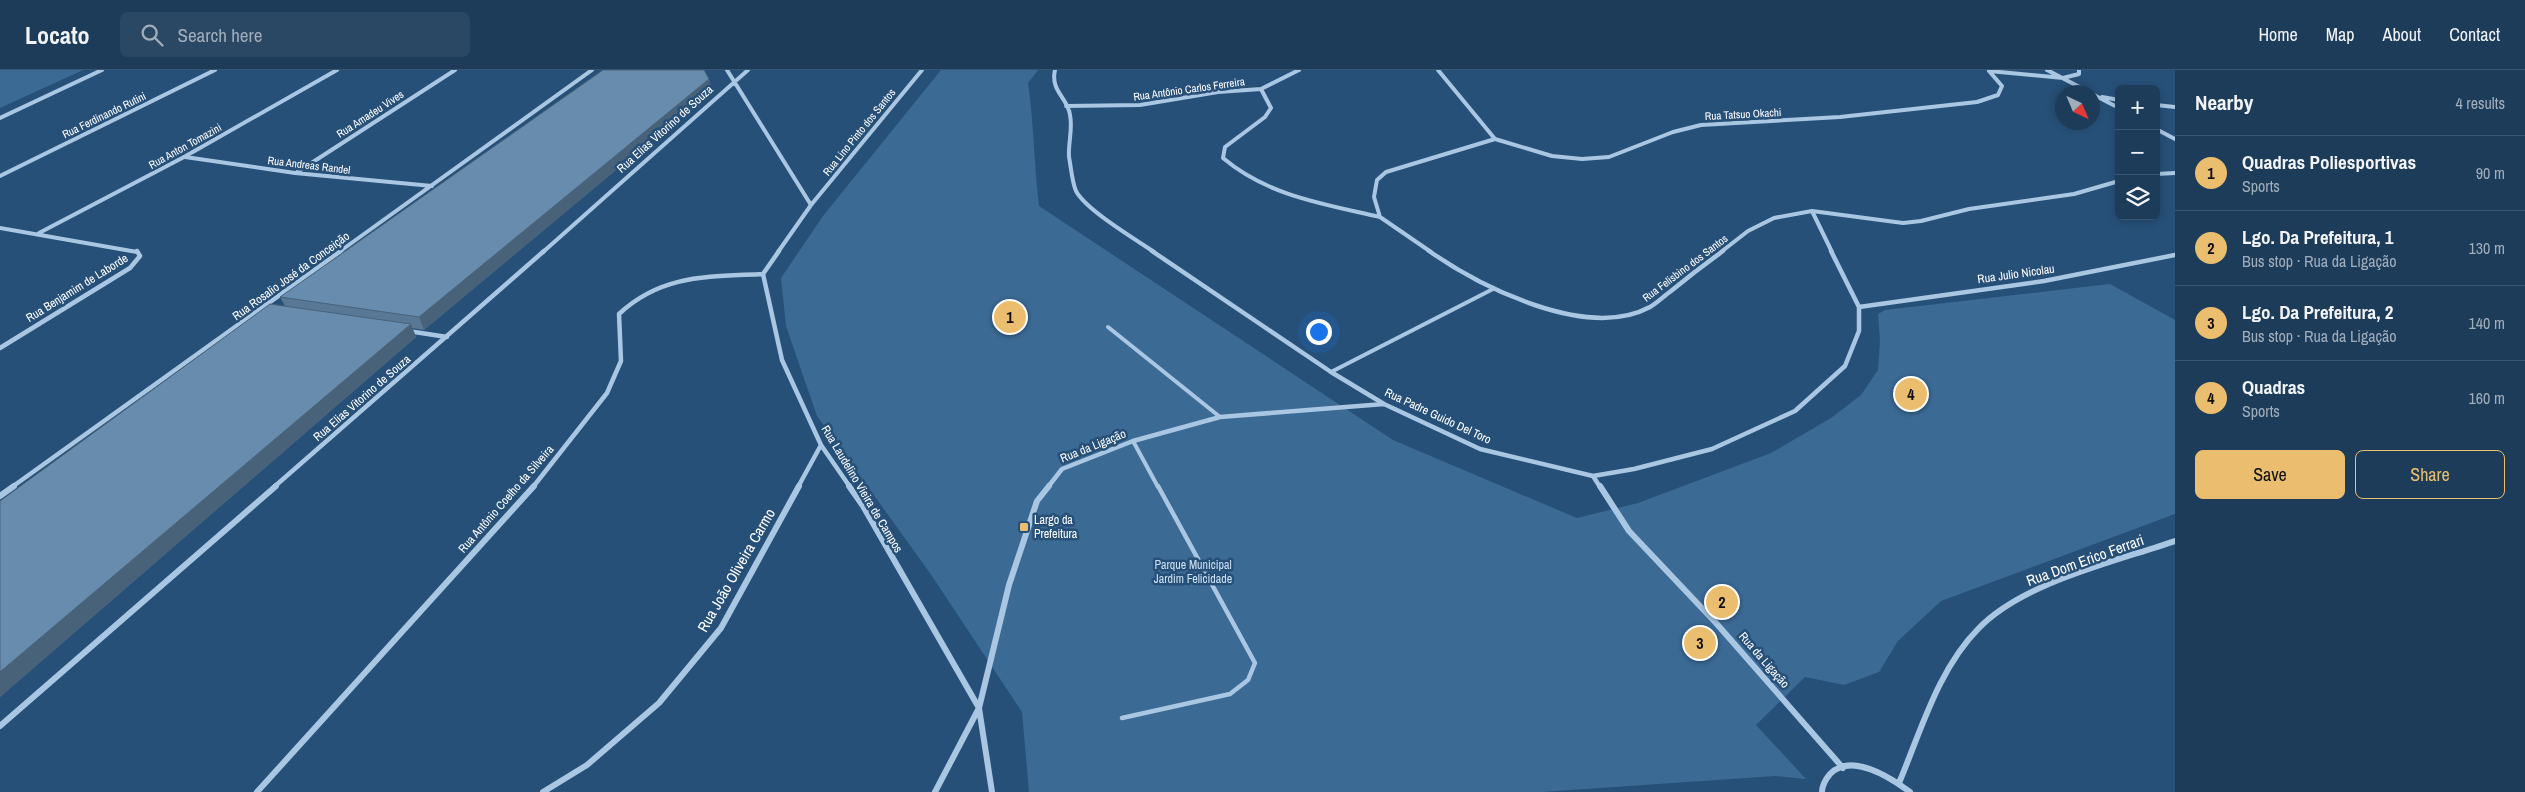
<!DOCTYPE html>
<meta charset="utf-8">
<style>
:root{--surface:#1d3c5a;--page:#2a4763;--text:#f1f3f6;--muted:#a0adbb;--line:#3b5670;--accent:#ebbe6f}
body{margin:0;font-family:"Archivo Narrow",sans-serif;background:var(--page);color:var(--text)}
.controls{position:absolute;right:15px;top:15px;display:grid;overflow:hidden;border-radius:8px;box-shadow:0 2px 8px #0003}
.controls button{width:45px;height:45px;display:grid;place-items:center;padding:0;border:0;border-bottom:1px solid var(--line);background:var(--surface);color:var(--text);font:25px sans-serif}
.compass{position:absolute;left:2055px;top:15px;width:45px;height:45px;border-radius:50%;background:var(--surface);box-shadow:0 2px 8px #0003;rotate:136deg}
.you{position:absolute;left:1318px;top:261px;width:18px;height:18px;margin:-12px;border:4px solid #fff;border-radius:50%;background:#1a73e8;box-shadow:0 0 0 8px #1a73e833}
.badge{display:grid;place-items:center;width:32px;height:32px;border-radius:50%;background:var(--accent);color:#111;font-size:16px;font-weight:700}
.pin{position:absolute;translate:-50% -50%;border:2px solid #fff;box-shadow:0 1px 5px #0006}
.list{margin:0;padding:0;list-style:none}
h2{display:flex;justify-content:space-between;align-items:center;height:65px;margin:0;padding:0 20px;font-size:21px}
h2 small{font-size:16px;font-weight:400;color:var(--muted)}
.list li{display:grid;grid-template-columns:32px 1fr auto;gap:15px;align-items:center;box-sizing:border-box;height:75px;padding:0 20px;border-top:1px solid var(--line)}
.list b{display:block;font-size:19px;white-space:nowrap}
.list p{margin:0;font-size:16px;white-space:nowrap;color:var(--muted)}
.list em{font-size:16px;font-style:normal;color:var(--muted)}
.actions{display:flex;gap:10px;padding:15px 20px}
.actions a{flex:1;padding:11px 0;border:1px solid var(--accent);border-radius:8px;text-align:center;font-size:18px;color:var(--accent)}
.actions .main{background:var(--accent);color:#111}
.icon{flex:none;width:28px;height:28px;fill:none;stroke:currentColor;stroke-width:2;stroke-linecap:round;stroke-linejoin:round}
.map{position:relative;flex:none;width:2175px;height:722px;overflow:hidden}
header{display:flex;align-items:center;gap:30px;box-sizing:border-box;height:70px;padding:0 25px;background:var(--surface);border-bottom:1px solid var(--line)}
header strong{font-size:24px}
nav{display:flex;gap:28px;margin-inline-start:auto;font-size:18px}
.search{width:350px;height:45px;background:var(--page);display:flex;align-items:center;gap:12px;box-sizing:border-box;padding:0 18px;border-radius:8px;color:var(--muted);font-size:19px}
main{display:flex}
aside{flex:1;background:var(--surface)}
.map>svg:first-child{display:block}
.green{fill:#3b6a95}
.lines{fill:none;stroke-linecap:round;stroke-linejoin:round}
.lane-far1{stroke:#a9c7e3;stroke-width:4}
.lane{stroke:#a9c7e3;stroke-width:4.5}
.street-far2{stroke:#a9c7e3;stroke-width:4}
.street-far1{stroke:#a9c7e3;stroke-width:4.5}
.street{stroke:#a9c7e3;stroke-width:6}
.wall{fill:#597896}
.shaded-wall{fill:#48627a}
.building{fill:#678cae;stroke:#48627a}
.poi-dot{fill:#ebbe6f;stroke:#275078;stroke-width:2}
.labels{text-anchor:middle;dominant-baseline:central;stroke-width:5;stroke-linejoin:round;paint-order:stroke}
.far-street-label{font-size:11px;fill:#fff;stroke:#275078}
.street-label{font-size:12px;fill:#fff;stroke:#275078}
.poi-label{font-size:12px;fill:#fff;stroke:#275078;text-anchor:start}
.park-label{font-size:12px;fill:#cce0f3;stroke:#275078}
.near-street-label{font-size:15px;fill:#fff;stroke:#275078}
</style>
<header>
<strong>Locato</strong>
<div class="search"><svg class="icon" aria-label="search" viewBox="0 0 24 24"><circle cx="10" cy="10" r="6"/><path d="M15 15l6 6"/></svg>Search here</div>
<nav><a>Home</a><a>Map</a><a>About</a><a>Contact</a></nav>
</header>
<main>
<div class="map">
<svg width="2175" height="722" viewBox="0 0 2175 722">
<rect width="100%" height="100%" fill="#275078"/>
<path class="green" d="M0,0h83l-83,38z
M941,0h97l-10,13c6,42 6,81 11,123l354,234 184,78 61,-15 133,-50 60,-35 30,-23 17,-25 2,-29 -2,-27 7,-4 225,-26 65,36v194l-234,87 -43,40 -19,31 -35,13 -39,-8 -49,48 50,54 -31,-3 -234,16h-512l-7,-80 -90,-136 -115,-160 -31,-90 -5,-48 42,-62z"/>
<g class="lines">
<path class="lane-far1" d="M1108,257l112,90
M1331,302l162,-83
M1133,371l25,46"/>
<path class="lane" d="M1122,648l108,-24 18,-14 7,-17 -97,-177"/>
<path class="street-far2" d="M727,0l84,135 -33,47
M1055,0c-5,21 13,28 15,45 3,14 -2,28 -1,42 2,10 3,25 7,34 10,19 59,48 78,61
M1438,0l57,69 57,17 30,3 27,-2 64,-25 28,-7 139,-8 137,-15 21,-7 4,-9 -13,-15
M2047,0l42,22
M1989,1l74,7 16,-4v-4
M1261,19l10,19 -6,9 -40,30 -2,11c45,38 101,46 157,59
M2092,24l27,14
M2102,27l17,3
M2156,35l19,2
M1066,36l74,-1 78,-13 43,-3 38,-19
M0,48l102,-48
M2156,59l19,10
M185,87l110,16 137,13
M296,103l159,-103
M2156,104l19,-1
M0,106l215,-106
M811,135l111,-135
M1812,141l20,41
M0,158l137,24
M39,163l145,-76 153,-87
M339,182l253,-182
M543,182l205,-182
M1431,182l-51,-35 -6,-20 3,-17 9,-8 109,-33
M1721,182l27,-21 26,-13 38,-7 91,12 18,-2 48,-12 105,-15 45,-13"/>
<path class="street-far1" d="M779,181l-16,23 19,86 39,85 29,42
M1152,181l179,121 53,32 96,45 113,27 41,-7 78,-20 83,-38 50,-45 14,-35v-24l-28,-56
M1429,181c52,36 158,90 221,56 7,-4 14,-11 21,-16 17,-14 34,-27 52,-40
M1859,237l185,-26 131,-26
M408,261l39,6
M0,278l130,-80 10,-12 -3,-5
M1593,406l7,11
M12,417l329,-236
M274,417l270,-236
M533,417l74,-94 14,-32 -2,-47c43,-40 89,-37 144,-40
M798,417l23,-42
M1048,417l14,-18 71,-28 87,-24 164,-13"/>
<path class="street" d="M849,416l14,20 116,202 13,84
M1600,416l29,45 87,92 127,145
M0,426l14,-10
M0,656l276,-240
M1899,713c22,-52 39,-114 80,-155 45,-46 135,-66 196,-87
M257,722l277,-306
M543,722l44,-27 72,-62 62,-75 78,-142
M935,722l44,-84 30,-123 28,-84 12,-15
M1822,722c0,-7 3,-12 8,-18 21,-22 61,4 80,18"/>
</g>
<path class="wall" d="M709,9l3,11 -288,240 -12,-2 4,9 -416,360v-196l285,-195 -5,-9z"/>
<path class="shaded-wall" d="M709,9l3,11 -288,240 -5,-13z
M411,254l5,13 -416,360v-25z"/>
<path class="building" d="M603,0h101l5,9 -290,238 -139,-20z
M270,234l141,20 -411,348v-171z"/>
<rect class="poi-dot" x="1019" y="452" width="10" height="10" rx="2.5"/>
<g class="labels">
<g class="far-street-label">
<text transform="translate(1189 19) rotate(-8)">Rua Antônio Carlos Ferreira</text>
<text transform="translate(370 44) rotate(-33)">Rua Amadeu Vives</text>
<text transform="translate(1743 44) rotate(-3)">Rua Tatsuo Okachi</text>
<text transform="translate(104 45) rotate(-26)">Rua Ferdinando Rutini</text>
<text transform="translate(859 62) rotate(-51)">Rua Lino Pinto dos Santos</text>
<text transform="translate(185 76) rotate(-29)">Rua Anton Tomazini</text>
<text transform="translate(309 95) rotate(7)">Rua Andreas Randel</text>
<text transform="translate(1685 198) rotate(-37)">Rua Felisbino dos Santos</text>
</g>
<g class="street-label">
<text transform="translate(665 59) rotate(-42)">Rua Elias Vitorino de Souza</text>
<text transform="translate(2016 204) rotate(-8)">Rua Julio Nicolau</text>
<text transform="translate(291 206) rotate(-36)">Rua Rosalio José da Conceição</text>
<text transform="translate(77 218) rotate(-32)">Rua Benjamim de Laborde</text>
<text transform="translate(362 328) rotate(-41)">Rua Elias Vitorino de Souza</text>
<text transform="translate(1438 346) rotate(25)">Rua Padre Guido Del Toro</text>
<text transform="translate(1093 376) rotate(-22)">Rua da Ligação</text>
<text transform="translate(862 419) rotate(59)">Rua Laudelino Vieira de Campos</text>
<text transform="translate(506 429) rotate(-49)">Rua Antônio Coelho da Silveira</text>
<text transform="translate(1764 590) rotate(49)">Rua da Ligação</text>
</g>
<g class="poi-label">
<text x="1034" y="450">Largo da<tspan x="1034" dy="14">Prefeitura</tspan></text>
</g>
<g class="park-label">
<text x="1193" y="495">Parque Municipal<tspan x="1193" dy="14">Jardim Felicidade</tspan></text>
</g>
<g class="near-street-label">
<text transform="translate(2085 490) rotate(-20)">Rua Dom Erico Ferrari</text>
<text transform="translate(736 500) rotate(-60)">Rua João Oliveira Carmo</text>
</g>
</g>
</svg>
<div class="controls">
<button>+</button>
<button>−</button>
<button><svg class="icon" aria-label="layers" viewBox="0 0 24 24"><path d="M12 4l9 5-9 5-9-5zM3 14l9 5 9-5"/></svg></button>
</div>
<svg class="compass" viewBox="-18 -18 36 36"><path d="M0-13l5 13h-10z" fill="#e53935"/><path d="M0 13l5-13h-10z" fill="#a0adbb"/></svg>
<div class="you"></div>
<div class="pin badge" style="left:1010px;top:247px">1</div>
<div class="pin badge" style="left:1722px;top:532px">2</div>
<div class="pin badge" style="left:1700px;top:573px">3</div>
<div class="pin badge" style="left:1911px;top:324px">4</div>
</div>
<aside>
<h2>Nearby<small>4 results</small></h2>
<ul class="list">
<li><span class="badge">1</span><div><b>Quadras Poliesportivas</b><p>Sports</p></div><em>90 m</em></li>
<li><span class="badge">2</span><div><b>Lgo. Da Prefeitura, 1</b><p>Bus stop · Rua da Ligação</p></div><em>130 m</em></li>
<li><span class="badge">3</span><div><b>Lgo. Da Prefeitura, 2</b><p>Bus stop · Rua da Ligação</p></div><em>140 m</em></li>
<li><span class="badge">4</span><div><b>Quadras</b><p>Sports</p></div><em>160 m</em></li>
</ul>
<div class="actions"><a class="main">Save</a><a>Share</a></div>
</aside>
</main>
